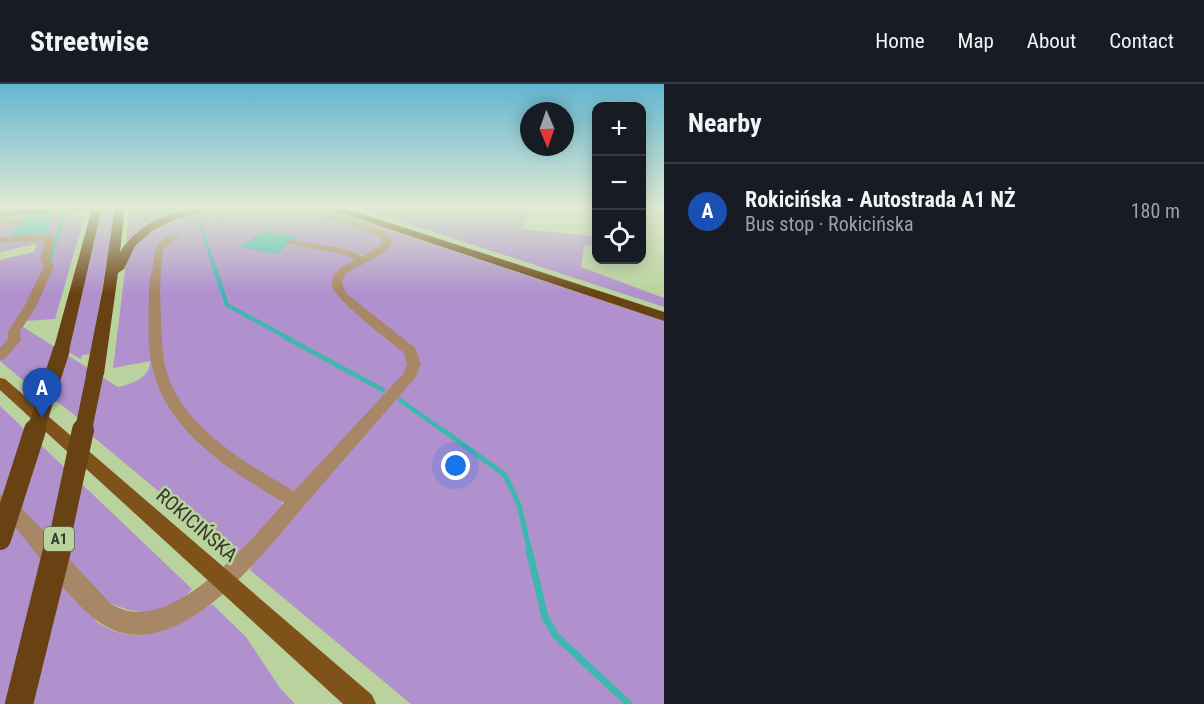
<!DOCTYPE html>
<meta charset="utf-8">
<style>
:root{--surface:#171b24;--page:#20242c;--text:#f1f3f6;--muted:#9ea1a6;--line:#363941;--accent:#db2777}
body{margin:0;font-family:"Roboto Condensed",sans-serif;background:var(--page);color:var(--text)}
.controls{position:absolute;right:18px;top:18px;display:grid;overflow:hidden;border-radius:12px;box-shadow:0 3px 15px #0003}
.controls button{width:54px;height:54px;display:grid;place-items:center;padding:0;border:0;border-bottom:2px solid var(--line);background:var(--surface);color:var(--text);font:30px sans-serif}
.compass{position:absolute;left:520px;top:18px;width:54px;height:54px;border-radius:50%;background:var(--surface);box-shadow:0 3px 15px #0003;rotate:178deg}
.you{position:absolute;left:456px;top:382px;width:21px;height:21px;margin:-15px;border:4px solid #fff;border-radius:50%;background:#1a73e8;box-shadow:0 0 0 9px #1a73e833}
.badge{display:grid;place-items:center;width:39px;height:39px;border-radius:50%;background:var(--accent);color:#fff;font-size:20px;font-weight:700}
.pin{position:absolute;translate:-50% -50px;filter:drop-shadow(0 2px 3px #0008)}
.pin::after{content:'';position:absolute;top:32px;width:21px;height:18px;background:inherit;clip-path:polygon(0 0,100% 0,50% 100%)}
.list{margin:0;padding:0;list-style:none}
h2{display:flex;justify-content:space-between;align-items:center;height:78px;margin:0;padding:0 24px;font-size:26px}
h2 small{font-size:20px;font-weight:400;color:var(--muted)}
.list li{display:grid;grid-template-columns:39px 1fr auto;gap:18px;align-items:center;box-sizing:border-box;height:96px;padding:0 24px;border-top:2px solid var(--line)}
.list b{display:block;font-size:22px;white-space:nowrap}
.list p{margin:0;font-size:20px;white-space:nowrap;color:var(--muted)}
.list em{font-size:20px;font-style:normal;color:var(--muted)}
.icon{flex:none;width:33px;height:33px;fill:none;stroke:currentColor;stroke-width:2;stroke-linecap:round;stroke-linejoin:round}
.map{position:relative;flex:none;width:664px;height:620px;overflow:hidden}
header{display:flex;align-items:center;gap:36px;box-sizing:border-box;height:84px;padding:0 30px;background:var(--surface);border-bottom:2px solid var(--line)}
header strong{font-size:28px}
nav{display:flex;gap:33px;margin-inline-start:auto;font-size:21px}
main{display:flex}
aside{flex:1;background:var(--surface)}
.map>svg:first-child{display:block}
.green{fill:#b090cd}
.water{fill:#3cb8af}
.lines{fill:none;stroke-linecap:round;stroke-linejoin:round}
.stream-far4{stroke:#3cb8af;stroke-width:3}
.stream-far3{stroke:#3cb8af;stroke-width:4}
.stream-far2{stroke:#3cb8af;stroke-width:4.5}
.stream-far1{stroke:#3cb8af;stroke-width:5}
.stream{stroke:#3cb8af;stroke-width:7}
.minor{fill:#a78766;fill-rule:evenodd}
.major{fill:#7f521a;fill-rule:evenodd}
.highway{fill:#684212;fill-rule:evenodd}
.highway-bridge-far2{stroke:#684212;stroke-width:17}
.highway-bridge-far1{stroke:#684212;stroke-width:22}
.highway-bridge{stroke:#684212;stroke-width:28}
.labels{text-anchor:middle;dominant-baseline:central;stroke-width:5;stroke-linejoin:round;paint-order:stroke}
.shield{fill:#bad29d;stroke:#5c694a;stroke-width:1.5}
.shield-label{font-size:15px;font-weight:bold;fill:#333c27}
.near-street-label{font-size:20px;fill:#333c27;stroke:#bad29d}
</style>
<header>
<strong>Streetwise</strong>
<nav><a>Home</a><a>Map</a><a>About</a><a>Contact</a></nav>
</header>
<main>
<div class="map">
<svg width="664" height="620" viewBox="0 0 664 620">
<rect width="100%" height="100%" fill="#bad29d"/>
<path class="green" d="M103,123h23l-48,4 -11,5 18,-1 -30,104 -30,2 -2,6 95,60c14,-3 33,-10 32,-26l-37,7 13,-105c23,-69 160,-61 216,-49l322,107v383h-253l-161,-134 8,-15 40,-42 6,-14 107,-118c8,-12 10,-21 1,-33l-71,-59c-6,-21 20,-23 33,-32l-42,-8 -2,2 23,5 3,4 -20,14 -3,12c7,17 39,36 54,48 10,7 25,18 22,32 -4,18 -91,104 -109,123l-8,2 -11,-4c-52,-36 -111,-65 -119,-134l-7,1 6,31 19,33 19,20 73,53 8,7 3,9c-12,17 -30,37 -48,48l-150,-125 -9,-14 -33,-25 -13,-5 -30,-25v-101l34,-8 2,-8 -36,8v-38z
M141,123h73l-72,22 -16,13 3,-30 15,-2z
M357,123h172l-7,22 71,7 -1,9 -8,1 -3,21 83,31v9z
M106,127l9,2 -24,141 -9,1 -1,4 -13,-7 32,-138z
M0,322l192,183c-23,28 -58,28 -87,11 -11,-6 -20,-20 -29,-30 -23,-25 -46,-49 -69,-74l-7,-2z
M0,425l98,114c45,28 74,1 114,-19l34,33 34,51 15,16h-295z"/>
<path class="water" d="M54,132l-7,17 -37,3 12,-18z
M263,147h2l33,6 -22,17 -36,-7z"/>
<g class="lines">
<path class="stream-far4" d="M9,123h9
M0,132l66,-4
M199,134l14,47
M51,173l12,-37 -2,-3 4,-4"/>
<path class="stream-far3" d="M213,179l14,42 61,33"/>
<path class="stream-far2" d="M285,253l98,53
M400,316l45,32"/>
<path class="stream-far1" d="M443,346l62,45 14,30 11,47"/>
<path class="stream" d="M529,466l16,67 11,19 73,68"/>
<path class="minor" d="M250,123c35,0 121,5 143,34l-6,9 -9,6 -31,17c-7,7 -5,12 0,21l68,54 6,16 -6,14c-34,39 -68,78 -101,116 -42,48 -128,169 -203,135 -38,-17 -78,-86 -111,-118v-17l20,12 90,97c57,39 140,-62 174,-100 -50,-30 -114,-69 -130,-129 -8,-27 -5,-58 -5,-87 0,-8 3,-14 4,-22 2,-16 3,-24 20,-31l7,2 -16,12c-5,25 -4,48 -3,73 1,18 1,38 7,55 19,54 79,88 126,115l109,-117 4,-10 -3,-11c-15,-13 -68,-52 -72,-67 -3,-13 13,-21 23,-26l-13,-6 -57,-11 5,-3 54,9 19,7 17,-10 3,-5 -2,-3c-50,-24 -106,-34 -160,-20l-4,-2 18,-7z
M0,134l20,1 4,3 -4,3 -20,-1z
M50,151l5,3 -5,21 4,7 -18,41 -16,24 1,9 -16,19 -5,1v-12l8,-9v-8l16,-24 20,-41 -4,-7 5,-18 -45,2v-6z"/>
<path class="major" d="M0,294l5,1 367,316 4,9h-33l-343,-314z"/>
<path class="highway" d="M51,123h51l-33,144 -8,5 -8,-5 39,-142 -92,7v-6z
M115,123h10l-5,45c22,-35 67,-47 106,-45l-50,12 -23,11 -18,16 -11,23 -6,4 -14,101 -3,4h-12l-3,-4 17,-87z
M309,123h32l323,105v9l-317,-106z"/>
<path class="highway-bridge-far2" d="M35,348l26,-81
M83,348l12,-58"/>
<path class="highway-bridge-far1" d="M0,455l35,-109
M57,468l26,-122"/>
<path class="highway-bridge" d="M19,620l38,-154"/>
</g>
<linearGradient id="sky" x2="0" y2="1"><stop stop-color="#63b6d1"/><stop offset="0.59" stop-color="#e0ebd3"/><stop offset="1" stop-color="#e0ebd3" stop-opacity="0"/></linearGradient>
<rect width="664" height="210" fill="url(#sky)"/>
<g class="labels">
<rect class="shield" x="44" y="443" width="30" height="24" rx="4.5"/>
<g class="shield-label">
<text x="59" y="455">A1</text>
</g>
<g class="near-street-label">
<text transform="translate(197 441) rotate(41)">ROKICIŃSKA</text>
</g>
</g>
</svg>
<div class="controls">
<button>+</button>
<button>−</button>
<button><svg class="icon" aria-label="locate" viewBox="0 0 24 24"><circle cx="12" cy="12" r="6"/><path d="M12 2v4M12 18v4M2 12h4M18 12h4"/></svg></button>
</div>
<svg class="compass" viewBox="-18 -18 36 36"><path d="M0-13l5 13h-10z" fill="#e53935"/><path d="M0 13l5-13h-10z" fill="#9ea1a6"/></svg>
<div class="you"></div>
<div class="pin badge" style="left:42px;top:334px;background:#1a4fb4">A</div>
</div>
<aside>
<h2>Nearby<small></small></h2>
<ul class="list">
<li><span class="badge" style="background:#1a4fb4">A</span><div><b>Rokicińska - Autostrada A1 NŻ</b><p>Bus stop · Rokicińska</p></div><em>180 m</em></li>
</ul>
</aside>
</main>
